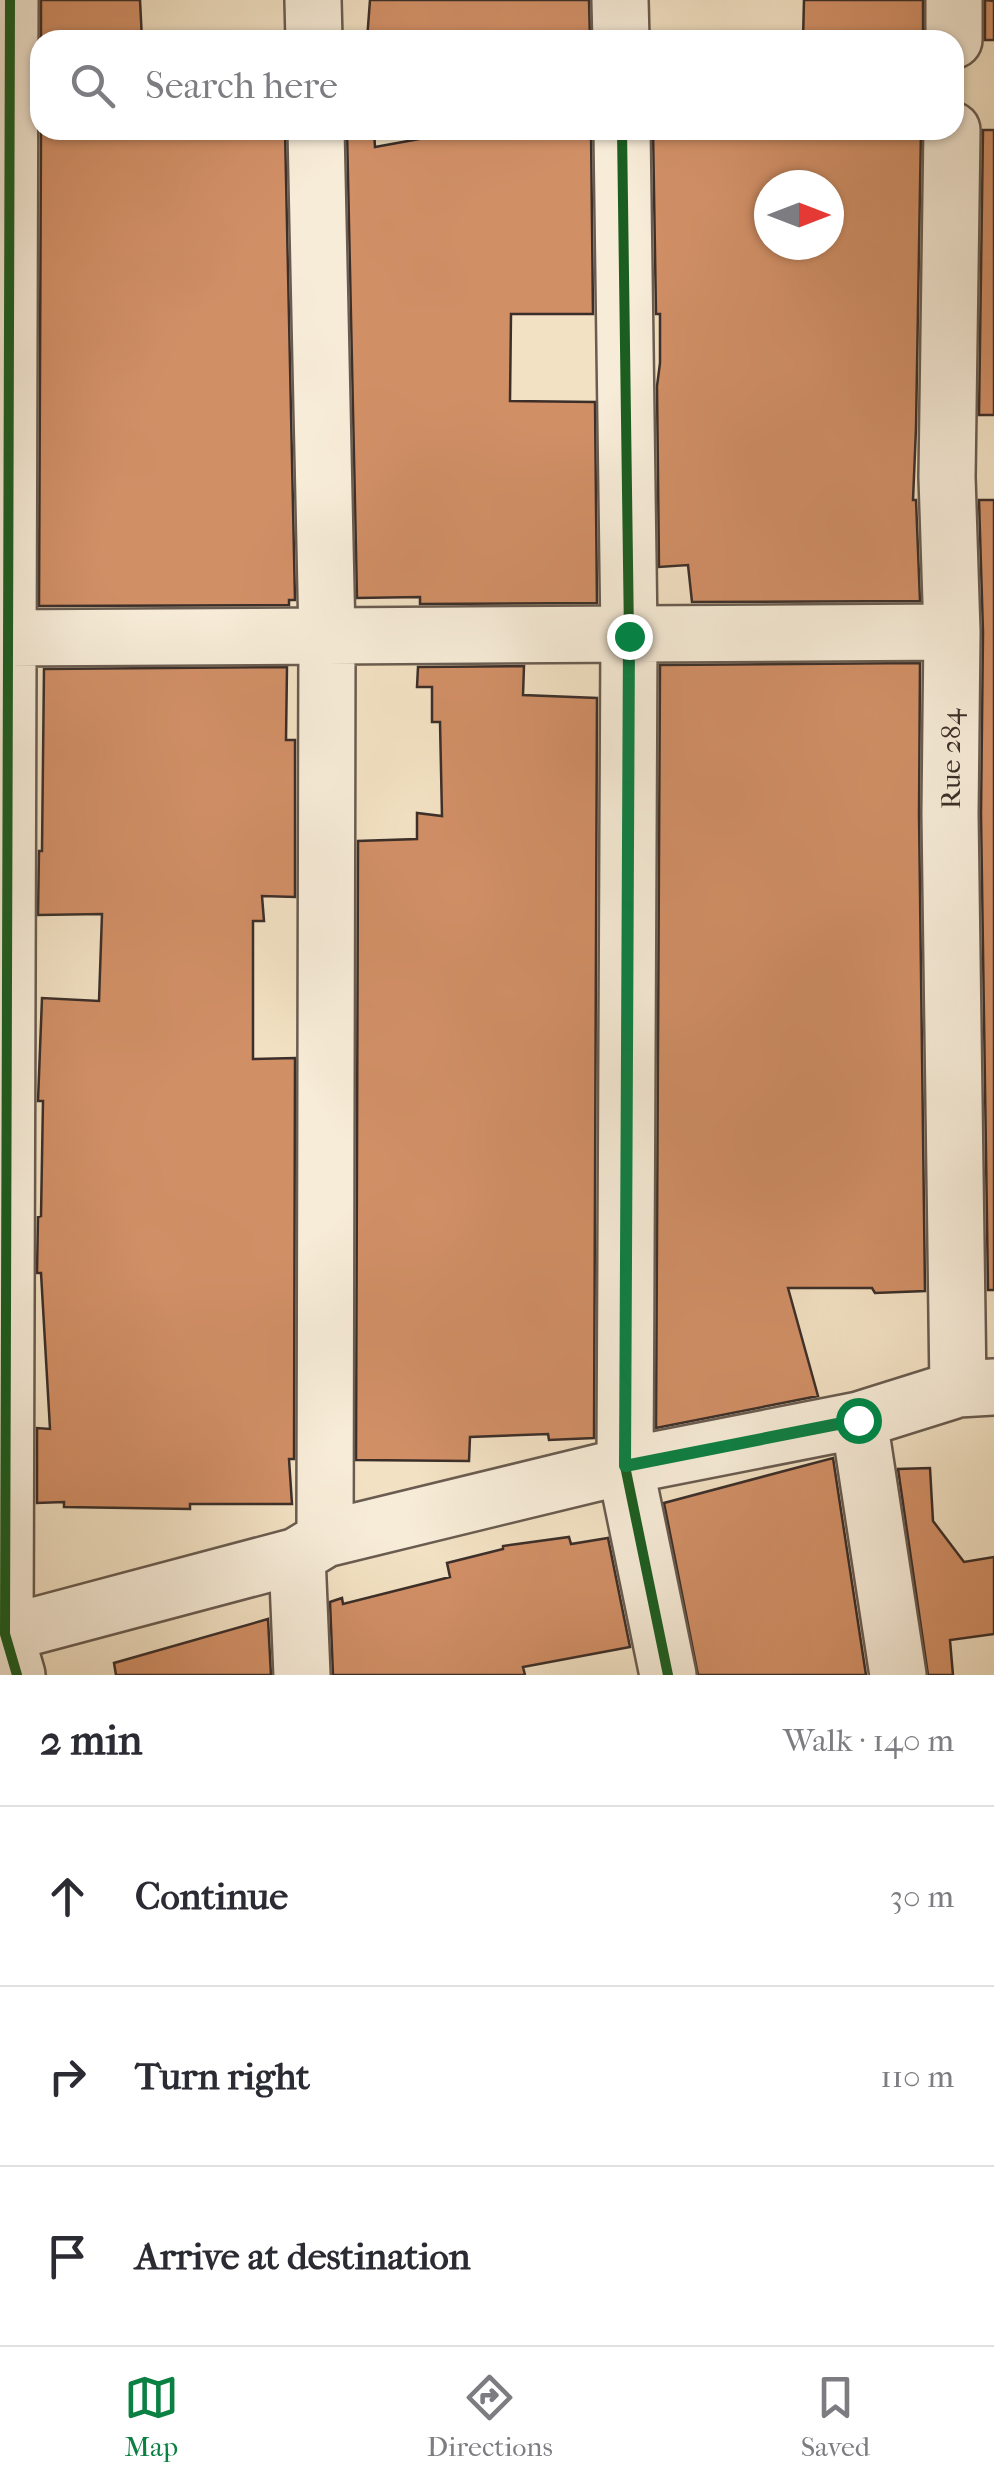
<!DOCTYPE html>
<meta charset="utf-8">
<style>
:root{--surface:#fff;--page:#f2f2f3;--text:#2b2b33;--muted:#7c7c81;--line:#e1e1e2;--accent:#0b8043}
body{margin:0;font-family:"IM FELL French Canon",serif;background:var(--page);color:var(--text)}
.compass{position:absolute;left:754px;top:170px;width:90px;height:90px;border-radius:50%;background:var(--surface);box-shadow:0 2px 8px #0004;rotate:90deg}
.stop{position:absolute;width:30px;height:30px;margin:-22px;border:8px solid #0b8043;border-radius:50%;background:#fff}
.stop.end{background:#0b8043;border-color:#fff;box-shadow:0 2px 10px #0008}
.list{margin:0;padding:0;list-style:none}
h2{display:flex;justify-content:space-between;align-items:center;height:130px;margin:0;padding:0 40px;font-size:42px}
h2 small{font-size:32px;font-weight:400;color:var(--muted)}
.list li{display:grid;grid-template-columns:65px 1fr auto;gap:30px;align-items:center;box-sizing:border-box;height:180px;padding:0 40px;border-top:2px solid var(--line)}
.list b{display:block;font-size:38px;white-space:nowrap}
.list em{font-size:32px;font-style:normal;color:var(--muted)}
.icon{flex:none;width:55px;height:55px;fill:none;stroke:currentColor;stroke-width:2;stroke-linecap:round;stroke-linejoin:round}
.map{position:relative;flex:none;width:994px;height:1675px;overflow:hidden}
.search{position:absolute;background:var(--surface);box-shadow:0 2px 8px #0004;left:30px;right:30px;top:30px;height:110px;display:flex;align-items:center;gap:25px;box-sizing:border-box;padding:0 35px;border-radius:30px;color:var(--muted);font-size:38px}
.sheet{height:670px;background:var(--surface)}
nav{display:flex;justify-content:space-around;align-items:center;box-sizing:border-box;height:140px;border-top:2px solid var(--line);background:var(--surface);font-size:28px;color:var(--muted)}
nav a{display:grid;justify-items:center;gap:5px}
nav .on{color:var(--accent)}
.map>svg:first-child{display:block}
.building{fill:#d18f66;stroke:#3c2f29;stroke-width:2.5;fill-rule:evenodd}
.lines{fill:none;stroke-linecap:round;stroke-linejoin:round}
.minor-casing{stroke:#6a5c50;stroke-width:60}
.minor{stroke:#f7ecd8;stroke-width:55}
.cycleway-casing{stroke:#f7ecd8;stroke-width:16}
.cycleway{stroke:#1b5e20;stroke-width:10}
.route{stroke:#0b8043;stroke-width:12}
.labels{text-anchor:middle;dominant-baseline:central;stroke-width:9;stroke-linejoin:round;paint-order:stroke}
.street-label{font-size:28px;fill:#3c2f29;stroke:#f7ecd8}
</style>
<div class="map">
<svg width="994" height="1675" viewBox="0 0 994 1675">
<rect width="100%" height="100%" fill="#f2e1c3"/>
<filter id="stains"><feTurbulence type="fractalNoise" baseFrequency=".002" numOctaves="4"/><feColorMatrix values="0 0 0 0 .2 0 0 0 0 .09 0 0 0 0 .02 0 0 0 .5 -.17"/></filter>
<radialGradient id="worn" r=".72"><stop offset=".6" stop-color="#630" stop-opacity="0"/><stop offset="1" stop-color="#630" stop-opacity=".3"/></radialGradient>
<path class="building" d="M41,0h99l2,40h-101z
M370,0h219l1,40h-223z
M804,0h119v40h-120z
M985,0l9,1v39h-9z
M41,130h244l10,470h-6v5l-250,1z
M347,130h27l1,17 94,-17h122l2,184h-82l-1,87 85,1 2,201 -177,1v-7l-63,1z
M653,130h268l-5,298 -3,72h3l4,101 -228,1 -4,-37 -29,2 -2,-181 3,-23v-49h-4zM769,185h60v60h-60z
M983,130h11v285h-15z
M979,500h15v790h-6l-7,-476 2,-182z
M920,663l-1,151 6,477 -50,2 -3,-5h-84l30,108 -162,32 4,-763z
M524,666l-1,29 74,3 -3,740 -45,2 -1,-6 -78,3 -1,24 -113,-1 2,-619 59,-2v-26l25,3 -2,-94h-8v-35h-15l1,-20z
M287,667l-1,73h9v157l-33,-1 2,25h-11v138l42,-1 -1,401h-5l3,45h-102v5l-126,-2v-5l-27,1v-75l13,1 -9,-156h-4l1,-56 3,-1 2,-115h-5l4,-103 57,3 3,-87 -64,1 1,-64h3l2,-182z
M833,1458l33,217h-168l-34,-172z
M930,1468l3,53 31,41 30,-5v77l-44,6 3,35h-25l-30,-206z
M569,1537l2,7 37,-6 22,109 -107,20 2,8h-192l-3,-73 12,-4 1,6 107,-27 -3,-14 56,-14v-3z
M268,1619l3,56h-155l-2,-12z"/>
<g class="lines">
<defs>
<path id="minor" d="M10,0l-5,1634 12,41
M313,0l1,40
M620,0l1,40
M954,40v-40
M316,130l11,506 -2,903
M622,130l7,505 -4,831 43,209
M952,130l-5,347 5,155 -2,182 8,575
M0,638l952,-6
M859,1420l39,255
M297,1556l5,119
M0,1635l297,-79 28,-17 300,-73 234,-46 99,-31 36,-2"/>
</defs>
<use href="#minor" class="minor-casing"/>
<use href="#minor" class="minor"/>
<defs>
<path id="cycleway" d="M10,0l-5,1634 12,41
M622,130l7,505 -4,831 43,209"/>
</defs>
<use href="#cycleway" class="cycleway-casing"/>
<use href="#cycleway" class="cycleway"/>
</g>
<g class="lines">
<path class="route" d="M629,636l-4,830 233,-46"/>
</g>
<g class="labels">
<g class="street-label">
<text transform="translate(950 759) rotate(-90)">Rue 284</text>
</g>
</g>
<rect width="100%" height="100%" filter="url(#stains)"/>
<rect width="100%" height="100%" fill="url(#worn)"/>
</svg>
<svg class="compass" viewBox="-18 -18 36 36"><path d="M0-13l5 13h-10z" fill="#e53935"/><path d="M0 13l5-13h-10z" fill="#7c7c81"/></svg>
<div class="stop" style="left:858px;top:1420px"></div>
<div class="stop end" style="left:629px;top:636px"></div>
<div class="search"><svg class="icon" aria-label="search" viewBox="0 0 24 24"><circle cx="10" cy="10" r="6"/><path d="M15 15l6 6"/></svg>Search here</div>
</div>
<section class="sheet">
<h2>2 min<small>Walk · 140 m</small></h2>
<ul class="list">
<li><svg class="icon" aria-label="ahead" viewBox="0 0 24 24"><path d="M12 20V5M6 11l6-6 6 6"/></svg><div><b>Continue</b></div><em>30 m</em></li>
<li><svg class="icon" aria-label="right" viewBox="0 0 24 24"><path d="M7 20v-9h11M14 6l5 5-5 5"/></svg><div><b>Turn right</b></div><em>110 m</em></li>
<li><svg class="icon" aria-label="arrive" viewBox="0 0 24 24"><path d="M6 21V4h12l-3 4 3 4H6"/></svg><div><b>Arrive at destination</b></div></li>
</ul>
</section>
<nav>
<a class="on"><svg class="icon" aria-label="map" viewBox="0 0 24 24"><path d="M3 6l6-2 6 2 6-2v14l-6 2-6-2-6 2zM9 4v14M15 6v14"/></svg>Map</a>
<a><svg class="icon" aria-label="directions" viewBox="0 0 24 24"><path d="M12 3l9 9-9 9-9-9zM9 14v-3h6M13 9l2 2-2 2"/></svg>Directions</a>
<a><svg class="icon" aria-label="saved" viewBox="0 0 24 24"><path d="M7 4h10v16l-5-4-5 4z"/></svg>Saved</a>
</nav>
